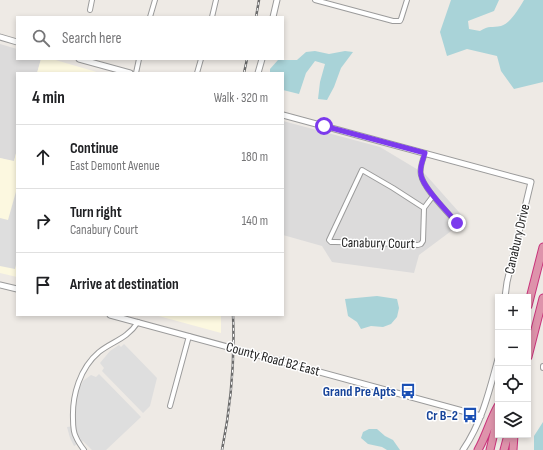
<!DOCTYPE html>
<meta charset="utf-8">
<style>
:root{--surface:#fff;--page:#f6f6f6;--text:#202124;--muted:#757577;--line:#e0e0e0}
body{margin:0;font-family:"Sofia Sans Condensed",sans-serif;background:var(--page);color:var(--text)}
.controls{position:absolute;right:12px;bottom:12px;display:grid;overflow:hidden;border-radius:0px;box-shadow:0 2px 6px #0003}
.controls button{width:36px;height:36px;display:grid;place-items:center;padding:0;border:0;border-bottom:1px solid var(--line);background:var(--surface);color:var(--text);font:20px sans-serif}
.stop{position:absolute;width:12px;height:12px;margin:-9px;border:3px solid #7c3aed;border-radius:50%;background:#fff}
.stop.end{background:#7c3aed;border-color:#fff;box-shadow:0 1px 4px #0008}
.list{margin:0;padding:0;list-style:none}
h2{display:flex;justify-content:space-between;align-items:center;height:52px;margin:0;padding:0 16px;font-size:17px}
h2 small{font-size:13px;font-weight:400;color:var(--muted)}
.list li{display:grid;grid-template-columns:26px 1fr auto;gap:12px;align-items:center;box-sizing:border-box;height:64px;padding:0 16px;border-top:1px solid var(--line)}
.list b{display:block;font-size:15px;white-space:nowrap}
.list p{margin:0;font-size:13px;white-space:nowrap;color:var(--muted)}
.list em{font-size:13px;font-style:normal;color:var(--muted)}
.icon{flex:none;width:22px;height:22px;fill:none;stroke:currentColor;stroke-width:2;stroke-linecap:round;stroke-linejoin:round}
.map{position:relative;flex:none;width:543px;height:450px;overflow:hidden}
.search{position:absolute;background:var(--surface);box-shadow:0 2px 6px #0003;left:16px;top:16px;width:268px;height:44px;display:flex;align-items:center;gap:10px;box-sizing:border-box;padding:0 14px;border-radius:0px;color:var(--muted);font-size:15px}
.panel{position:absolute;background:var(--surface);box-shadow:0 2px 6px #0003;left:16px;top:72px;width:268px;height:244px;border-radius:0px}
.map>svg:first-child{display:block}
.residential{fill:#dcdbdb}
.education{fill:#fcf8e0}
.parking{fill:#dedede}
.water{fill:#a9d3d8}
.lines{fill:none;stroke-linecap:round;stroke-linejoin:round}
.minor-casing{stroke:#9b9b9b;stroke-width:6}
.tertiary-casing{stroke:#9b9b9b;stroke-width:7}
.motorway-casing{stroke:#c9347b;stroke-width:9}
.minor{stroke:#fff;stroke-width:4}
.tertiary{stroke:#fff;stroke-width:5}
.motorway{stroke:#de93ab;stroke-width:7}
.rail-casing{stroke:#6c6c6c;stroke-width:2.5}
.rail{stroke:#fff;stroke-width:1;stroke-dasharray:3;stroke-linecap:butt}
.route{stroke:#7c3aed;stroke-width:5}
.labels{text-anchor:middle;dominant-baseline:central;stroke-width:3;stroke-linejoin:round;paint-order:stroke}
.street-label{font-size:14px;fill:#1e1e1e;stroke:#fff}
.transit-label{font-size:14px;font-weight:bold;fill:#164399;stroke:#fff;text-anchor:end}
</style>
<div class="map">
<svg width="543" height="450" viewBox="0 0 543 450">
<rect width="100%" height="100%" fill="#eeeae5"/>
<path class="residential" d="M0,44l17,5v10h24l-4,14h-20v76l-3,13 -14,-4z
M283,121l97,26 45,27 41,46 -47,35 -5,18 -82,-11 -10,-16 -39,-11z"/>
<path class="education" d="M41,59h11l48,14h-63z
M17,149v128l-17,-4v-115l14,3z
M155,315h66v18z"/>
<path class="parking" d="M17,188v73l-2,8 -15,-3v-48l8,2z
M124,344l33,34 -7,28 -7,7 -41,-42 2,-3 -4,-5 10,-12 9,-6 2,2z
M99,374l42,43 -35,33h-14l-9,-9 -9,5 -4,-8 -3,-11 8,-1v-21l3,-13 5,-11 8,-6 5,2z"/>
<path class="water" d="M451,0h48l-5,11 -26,10 1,8 11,2c9,-6 12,-3 21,-5 10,-3 18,-18 23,-26h19v82l-29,7 -13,-18 -4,-15 -30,-7 -20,7 -7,-24z
M315,51l14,3 16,-3 8,1 -12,16 -7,19 -7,13 -9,-1 2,-17 5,-18 -10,-3 -9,12 -7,21 -16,-4v-17h-13v-4l8,-9h19l9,-8z
M377,296l20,3 2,9 -2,9 -6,7 -8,3 -12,-1 -10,3 -4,-7 -9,-6 -3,-17z
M543,422v28h-9v-14z
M369,429h8l8,7 8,4 7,10h-13l-5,-3 -14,-3 -7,-6 2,-6z"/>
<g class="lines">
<defs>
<path id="minor" d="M315,0l78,21h7l1,-2 6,-19
M90,10l2,-10
M150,17l5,-17
M212,17l4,-17
M136,73l3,-14
M197,73l4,-14
M425,153c-2,7 -6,15 -4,22 2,13 27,38 36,48
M362,170l31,18 31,20 -1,33 -2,3 -3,1 -44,-2 -39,-1h-4l-2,-2z
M424,208l9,-12
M543,366v2
M170,406l19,-70
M84,450c-3,-4 -6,-8 -8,-13 -3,-5 -3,-12 -3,-18 -1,-24 7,-51 26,-67 14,-11 28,-13 39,-30"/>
<path id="tertiary" d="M273,17l4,-17
M0,37l17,5
M79,59l51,14
M258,73l4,-14
M283,115l248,67 -24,100 -2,15
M0,285l17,4
M110,315l371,101
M463,450c19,-28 26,-58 35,-91"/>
<path id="motorway" d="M528,306l15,-59
M528,357l15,-59
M478,450c8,-14 12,-30 20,-44
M490,450l8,-34
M504,450l4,-15
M513,450l1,-15"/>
</defs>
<use href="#minor" class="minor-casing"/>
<use href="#tertiary" class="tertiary-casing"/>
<use href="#motorway" class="motorway-casing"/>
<use href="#minor" class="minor"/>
<use href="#tertiary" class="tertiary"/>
<use href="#motorway" class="motorway"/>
<defs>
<path id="rail" d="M256,17l3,-17
M244,73l3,-14
M222,450c9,-45 13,-89 11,-135"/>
</defs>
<use href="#rail" class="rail-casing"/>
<use href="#rail" class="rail"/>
</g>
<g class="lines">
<path class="route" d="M324,126l101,27c-2,7 -6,15 -4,22 2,13 27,37 36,48"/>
</g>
<defs>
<symbol id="bus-bare" viewBox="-9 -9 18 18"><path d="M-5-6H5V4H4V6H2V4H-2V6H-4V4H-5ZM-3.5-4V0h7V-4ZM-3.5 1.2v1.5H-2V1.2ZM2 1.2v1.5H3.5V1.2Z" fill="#1a4fb4" stroke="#fff" stroke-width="2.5" paint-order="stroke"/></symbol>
</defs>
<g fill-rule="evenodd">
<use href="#bus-bare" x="397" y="380" width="22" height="22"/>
<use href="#bus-bare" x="459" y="404" width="22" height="22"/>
</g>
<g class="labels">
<g class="street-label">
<text transform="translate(517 239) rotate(-77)">Canabury Drive</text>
<text transform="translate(378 243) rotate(1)">Canabury Court</text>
<text transform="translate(273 359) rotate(15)">County Road B2 East</text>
</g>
<g class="transit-label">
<text x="396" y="391">Grand Pre Apts</text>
<text x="458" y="415">Cr B-2</text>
</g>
</g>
</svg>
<div class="controls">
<button>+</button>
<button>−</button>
<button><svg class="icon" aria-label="locate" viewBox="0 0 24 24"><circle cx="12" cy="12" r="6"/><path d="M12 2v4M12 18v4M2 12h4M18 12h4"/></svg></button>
<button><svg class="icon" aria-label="layers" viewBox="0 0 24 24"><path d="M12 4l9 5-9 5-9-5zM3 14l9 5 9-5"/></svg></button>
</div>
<div class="stop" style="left:324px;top:126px"></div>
<div class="stop end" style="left:457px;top:223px"></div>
<div class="search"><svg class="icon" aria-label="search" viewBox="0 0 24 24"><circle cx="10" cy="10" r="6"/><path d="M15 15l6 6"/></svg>Search here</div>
<section class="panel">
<h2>4 min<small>Walk · 320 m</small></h2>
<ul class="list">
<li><svg class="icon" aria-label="ahead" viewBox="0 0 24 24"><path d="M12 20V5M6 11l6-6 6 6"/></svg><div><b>Continue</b><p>East Demont Avenue</p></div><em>180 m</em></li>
<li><svg class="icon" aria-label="right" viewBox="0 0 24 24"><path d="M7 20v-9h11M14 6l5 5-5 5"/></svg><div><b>Turn right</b><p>Canabury Court</p></div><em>140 m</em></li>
<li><svg class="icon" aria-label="arrive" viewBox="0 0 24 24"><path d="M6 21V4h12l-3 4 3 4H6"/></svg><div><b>Arrive at destination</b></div></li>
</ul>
</section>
</div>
